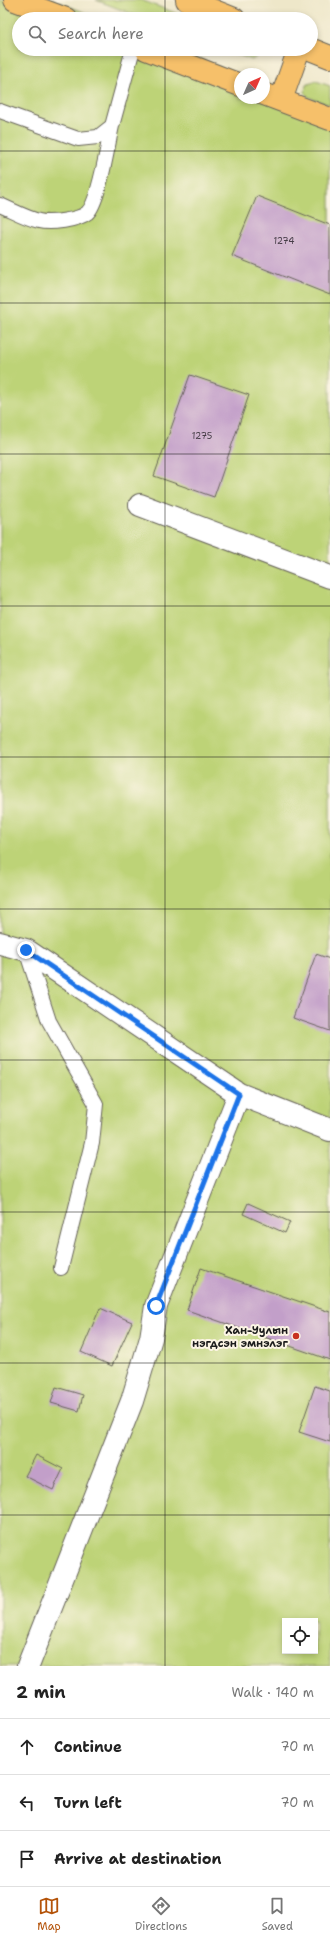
<!DOCTYPE html>
<meta charset="utf-8">
<style>
:root{--surface:#fff;--page:#f6f6f6;--text:#222;--muted:#767676;--line:#e0e0e0;--accent:#b45309}
body{margin:0;font-family:"Shantell Sans",sans-serif;background:var(--page);color:var(--text)}
.controls{position:absolute;right:12px;bottom:12px;display:grid;overflow:hidden;border-radius:0px;box-shadow:0 2px 6px #0003}
.controls button{width:36px;height:36px;display:grid;place-items:center;padding:0;border:0;border-bottom:1px solid var(--line);background:var(--surface);color:var(--text);font:20px sans-serif}
.compass{position:absolute;left:234px;top:68px;width:36px;height:36px;border-radius:50%;background:var(--surface);box-shadow:0 2px 6px #0003;rotate:45deg}
.stop{position:absolute;width:12px;height:12px;margin:-9px;border:3px solid #1a73e8;border-radius:50%;background:#fff}
.stop.end{background:#1a73e8;border-color:#fff;box-shadow:0 1px 4px #0008}
.list{margin:0;padding:0;list-style:none}
h2{display:flex;justify-content:space-between;align-items:center;height:52px;margin:0;padding:0 16px;font-size:17px}
h2 small{font-size:13px;font-weight:400;color:var(--muted)}
.list li{display:grid;grid-template-columns:26px 1fr auto;gap:12px;align-items:center;box-sizing:border-box;height:56px;padding:0 16px;border-top:1px solid var(--line)}
.list b{display:block;font-size:15px;white-space:nowrap}
.list em{font-size:13px;font-style:normal;color:var(--muted)}
.icon{flex:none;width:22px;height:22px;fill:none;stroke:currentColor;stroke-width:2;stroke-linecap:round;stroke-linejoin:round}
.map{position:relative;flex:none;width:330px;height:1666px;overflow:hidden}
.search{position:absolute;background:var(--surface);box-shadow:0 2px 6px #0003;left:12px;right:12px;top:12px;height:44px;display:flex;align-items:center;gap:10px;box-sizing:border-box;padding:0 14px;border-radius:22px;color:var(--muted);font-size:15px}
.sheet{height:220px;background:var(--surface)}
nav{display:flex;justify-content:space-around;align-items:center;box-sizing:border-box;height:56px;border-top:1px solid var(--line);background:var(--surface);font-size:11px;color:var(--muted)}
nav a{display:grid;justify-items:center;gap:2px}
nav .on{color:var(--accent)}
.map>svg:first-child{display:block}
.green{fill:#bdd377;stroke:#6c784a;fill-rule:evenodd}
.building{fill:#c29fc9}
.lines{fill:none;stroke-linecap:round;stroke-linejoin:round}
.lane-casing{stroke:#666359;stroke-width:16}
.street-casing{stroke:#666359;stroke-width:24}
.highway-casing{stroke:#666359;stroke-width:24}
.lane{stroke:#fff;stroke-width:14}
.street{stroke:#fff;stroke-width:22}
.highway{stroke:#f6c06b;stroke-width:22}
.route{stroke:#1a73e8;stroke-width:5}
.grid{fill:none;stroke:#1c1c1c;stroke-width:1;stroke-opacity:0.55}
.poi-dot{fill:#c8321e;stroke:#fcf5e5;stroke-width:1.5}
.labels{text-anchor:middle;dominant-baseline:central;stroke-width:4;stroke-linejoin:round;paint-order:stroke}
.number-label{font-size:9px;fill:#463d47}
.poi-label{font-size:11px;font-weight:bold;fill:#1c1c1c;stroke:#fcf5e5;text-anchor:end}
</style>
<div class="map">
<svg width="330" height="1666" viewBox="0 0 330 1666">
<rect width="100%" height="100%" fill="#fcf5e5"/>
<filter id="ink" filterUnits="userSpaceOnUse"><feTurbulence type="fractalNoise" baseFrequency=".025" numOctaves="2"/><feDisplacementMap in="SourceGraphic" scale="8" xChannelSelector="R" yChannelSelector="G"/><feConvolveMatrix kernelMatrix="1 2 1 2 8 2 1 2 1" color-interpolation-filters="sRGB"/></filter>
<filter id="wash" filterUnits="userSpaceOnUse"><feTurbulence type="fractalNoise" baseFrequency=".012" numOctaves="4" result="noise"/><feDisplacementMap in="SourceGraphic" scale="16" xChannelSelector="R" yChannelSelector="G"/><feGaussianBlur stdDeviation="0.9" result="paint"/><feColorMatrix in="noise" values="0 0 0 0 0 0 0 0 0 0 0 0 0 0 0 0 0 1.4 0 .05"/><feComposite in="paint" operator="in"/></filter>
<g filter="url(#wash)">
<rect width="100%" height="100%" fill="#eee7c9"/>
<path class="green" d="M0,0h54l47,19h-82v30h156l65,26v23h24l66,14v1554h-330zM285,1621h30v30h-30z
M96,0h45l50,19h-46z
M223,49h42v2l-13,9z
M316,81l14,5v19l-22,-8 -3,-4 1,-8z"/>
<g id="blocks">
<path class="building" d="M257,196l73,29v70l-98,-39z
M190,375l59,20 -35,102 -60,-21z
M316,954l14,5v72l-37,-13z
M248,1203l42,19 -5,11 -42,-19z
M201,1268l129,44v48l-143,-50z
M100,1308l32,14 -20,44 -31,-14z
M315,1386l15,5v51l-31,-10z
M56,1387l27,8 -4,16 -28,-8z
M36,1455l27,14 -10,21 -28,-14z"/>
</g>
</g>
<g filter="url(#ink)">
<use href="#blocks" fill-opacity="0" stroke="#666359" stroke-width="1"/>
<g class="lines">
<defs>
<path id="lane" d="M0,111l78,28 20,-2 14,-11 21,-77
M0,205c12,5 26,13 39,16 11,3 39,-1 48,-8 12,-10 21,-70 25,-87
M26,950l23,71 47,83 -4,39 -31,125"/>
<path id="street" d="M140,505l190,72
M0,943l26,7 213,144 91,36
M28,1666l104,-265 19,-63 5,-32 83,-212"/>
<path id="highway" d="M15,0l51,19
M187,0l47,19
M146,49l94,36
M310,49l20,8
M264,94l66,25
M281,100l18,-51"/>
</defs>
<use href="#lane" class="lane-casing"/>
<use href="#street" class="street-casing"/>
<use href="#highway" class="highway-casing"/>
<use href="#lane" class="lane"/>
<use href="#street" class="street"/>
<use href="#highway" class="highway"/>
</g>
</g>
<g class="lines" filter="url(#ink)">
<path class="route" d="M26,950l213,144 -83,212"/>
</g>
<path class="grid" d="M165,0v19M165,49v1617M0,151h330M0,303h330M0,454h330M0,606h330M0,757h330M0,909h330M0,1060h330M0,1212h330M0,1363h330M0,1515h330"/>
<circle class="poi-dot" cx="296" cy="1336" r="4"/>
<g class="labels">
<g class="number-label">
<text x="284" y="241">1274</text>
<text x="202" y="436">1275</text>
</g>
<g class="poi-label">
<text x="288" y="1330">Хан-Уулын<tspan x="288" dy="13">нэгдсэн эмнэлэг</tspan></text>
</g>
</g>
</svg>
<div class="controls">
<button><svg class="icon" aria-label="locate" viewBox="0 0 24 24"><circle cx="12" cy="12" r="6"/><path d="M12 2v4M12 18v4M2 12h4M18 12h4"/></svg></button>
</div>
<svg class="compass" viewBox="-18 -18 36 36"><path d="M0-13l5 13h-10z" fill="#e53935"/><path d="M0 13l5-13h-10z" fill="#767676"/></svg>
<div class="stop" style="left:156px;top:1306px"></div>
<div class="stop end" style="left:26px;top:950px"></div>
<div class="search"><svg class="icon" aria-label="search" viewBox="0 0 24 24"><circle cx="10" cy="10" r="6"/><path d="M15 15l6 6"/></svg>Search here</div>
</div>
<section class="sheet">
<h2>2 min<small>Walk · 140 m</small></h2>
<ul class="list">
<li><svg class="icon" aria-label="ahead" viewBox="0 0 24 24"><path d="M12 20V5M6 11l6-6 6 6"/></svg><div><b>Continue</b></div><em>70 m</em></li>
<li><svg class="icon" aria-label="left" viewBox="0 0 24 24"><path d="M17 20v-9H6M10 6l-5 5 5 5"/></svg><div><b>Turn left</b></div><em>70 m</em></li>
<li><svg class="icon" aria-label="arrive" viewBox="0 0 24 24"><path d="M6 21V4h12l-3 4 3 4H6"/></svg><div><b>Arrive at destination</b></div></li>
</ul>
</section>
<nav>
<a class="on"><svg class="icon" aria-label="map" viewBox="0 0 24 24"><path d="M3 6l6-2 6 2 6-2v14l-6 2-6-2-6 2zM9 4v14M15 6v14"/></svg>Map</a>
<a><svg class="icon" aria-label="directions" viewBox="0 0 24 24"><path d="M12 3l9 9-9 9-9-9zM9 14v-3h6M13 9l2 2-2 2"/></svg>Directions</a>
<a><svg class="icon" aria-label="saved" viewBox="0 0 24 24"><path d="M7 4h10v16l-5-4-5 4z"/></svg>Saved</a>
</nav>
